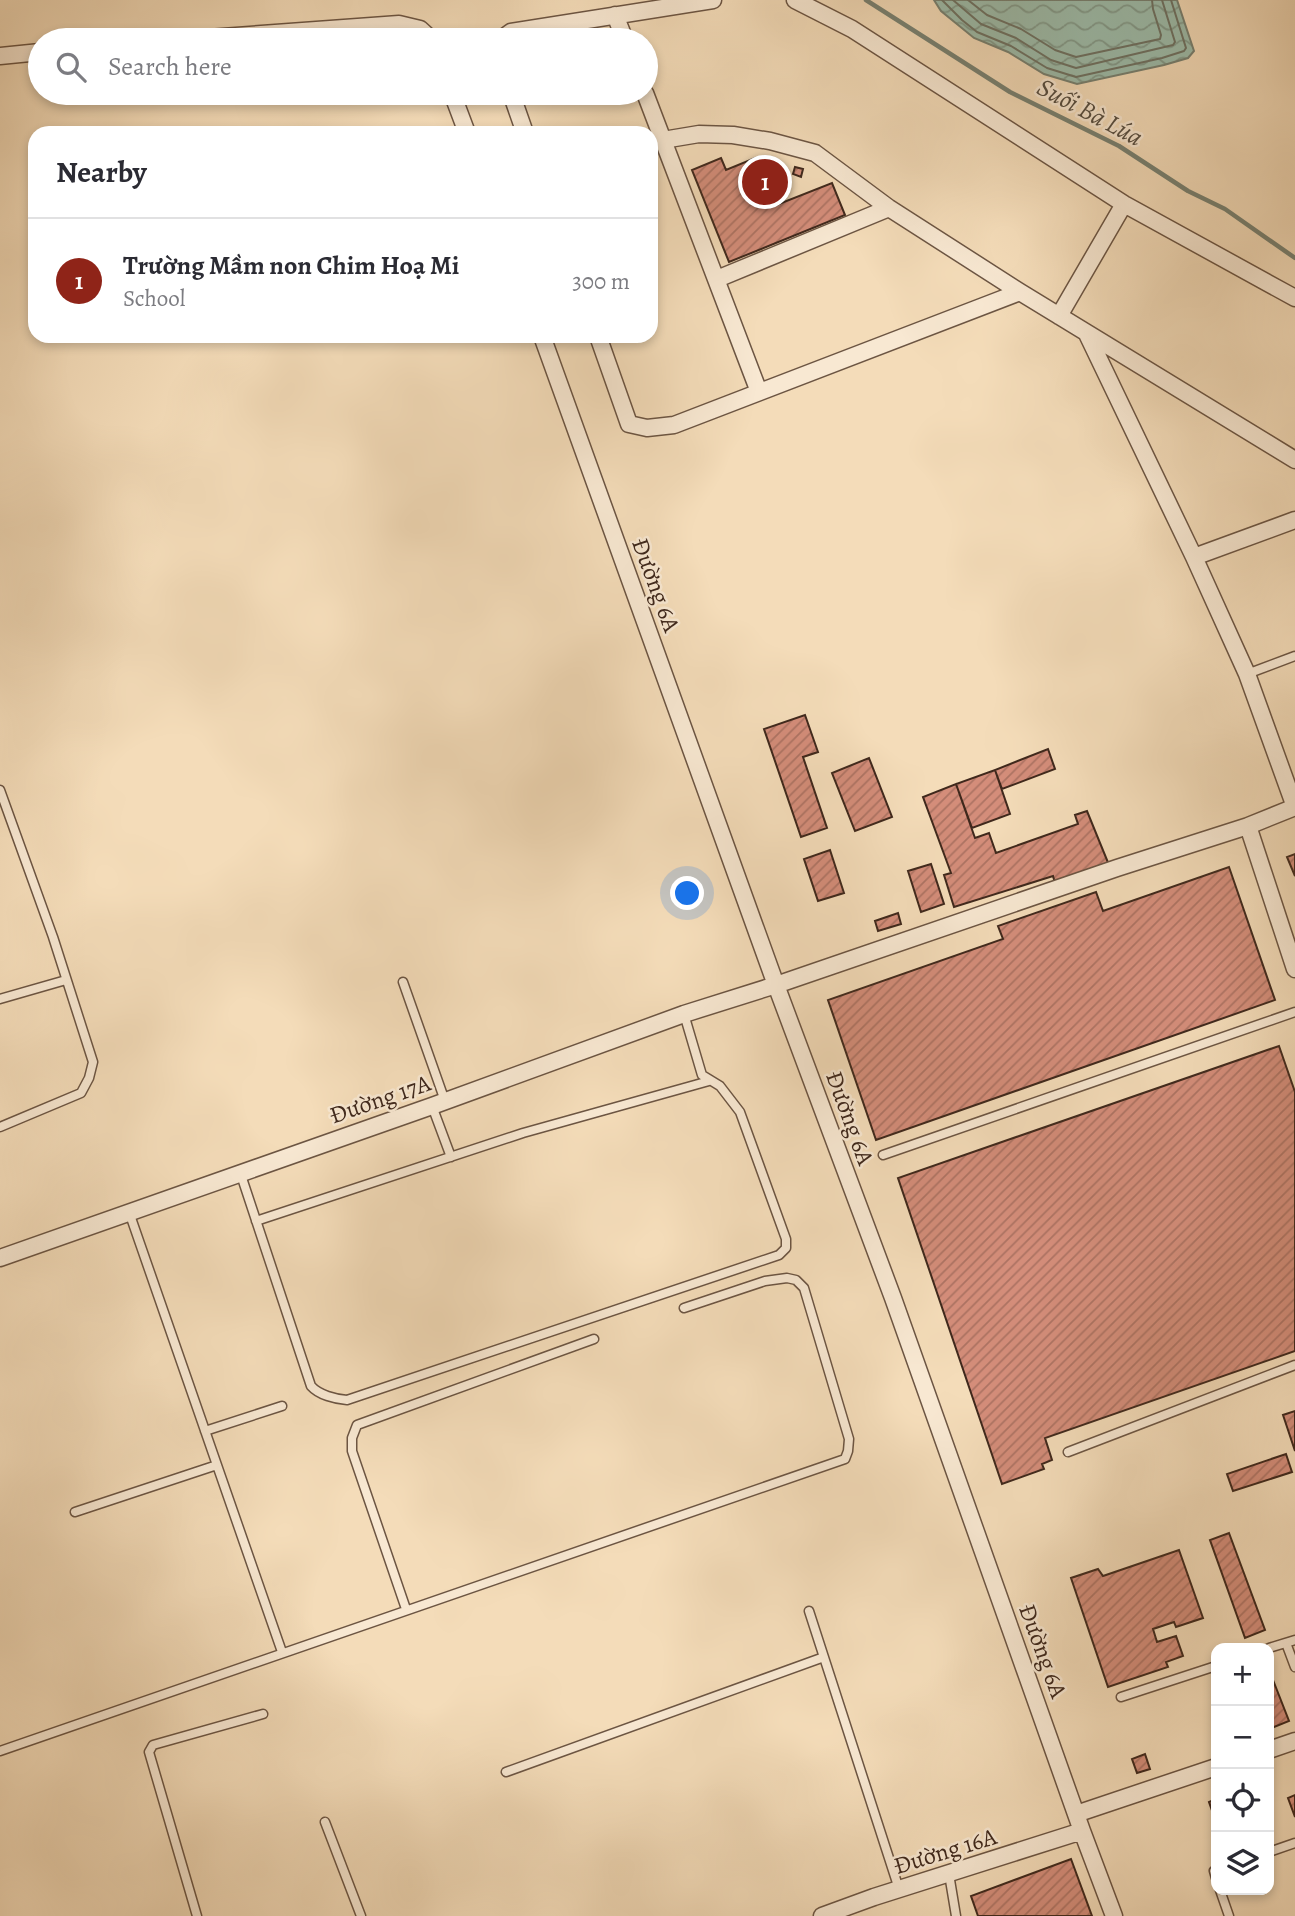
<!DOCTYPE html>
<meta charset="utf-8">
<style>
:root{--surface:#fff;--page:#f7f7f7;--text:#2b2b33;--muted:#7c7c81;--line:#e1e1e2;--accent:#8f2418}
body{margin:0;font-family:Alegreya,serif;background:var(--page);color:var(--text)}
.controls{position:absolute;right:21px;bottom:21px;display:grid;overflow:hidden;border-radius:14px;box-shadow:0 4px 10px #0003}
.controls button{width:63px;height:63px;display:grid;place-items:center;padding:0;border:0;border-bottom:2px solid var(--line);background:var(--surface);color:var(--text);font:35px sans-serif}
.you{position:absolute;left:688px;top:894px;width:24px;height:24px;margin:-18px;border:5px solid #fff;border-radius:50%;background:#1a73e8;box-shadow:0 0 0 10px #1a73e833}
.badge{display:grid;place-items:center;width:46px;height:46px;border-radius:50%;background:var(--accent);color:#fff;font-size:23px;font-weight:700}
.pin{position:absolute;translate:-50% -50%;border:4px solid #fff;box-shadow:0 2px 7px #0006}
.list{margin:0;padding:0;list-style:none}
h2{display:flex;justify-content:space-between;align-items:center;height:91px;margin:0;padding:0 28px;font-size:30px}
h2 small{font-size:23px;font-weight:400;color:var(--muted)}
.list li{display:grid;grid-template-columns:46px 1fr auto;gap:21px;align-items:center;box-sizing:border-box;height:126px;padding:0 28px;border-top:2px solid var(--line)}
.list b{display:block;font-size:26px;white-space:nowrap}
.list p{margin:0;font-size:23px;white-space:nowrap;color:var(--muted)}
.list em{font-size:23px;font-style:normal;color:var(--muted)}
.icon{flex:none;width:38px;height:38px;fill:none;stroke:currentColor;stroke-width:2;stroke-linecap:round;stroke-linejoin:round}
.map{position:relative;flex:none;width:1295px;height:1916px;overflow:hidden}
.search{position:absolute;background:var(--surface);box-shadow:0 4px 10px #0003;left:28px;top:28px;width:630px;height:77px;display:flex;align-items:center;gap:18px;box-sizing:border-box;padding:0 24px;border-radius:38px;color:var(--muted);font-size:26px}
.panel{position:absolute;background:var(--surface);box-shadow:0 4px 10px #0003;left:28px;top:126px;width:630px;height:217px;border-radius:21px}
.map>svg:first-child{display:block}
.water{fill:url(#water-waves);stroke:#778172;stroke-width:2}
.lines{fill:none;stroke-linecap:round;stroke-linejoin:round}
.shore{stroke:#6e7264;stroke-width:2}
.stream{stroke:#778172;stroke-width:4.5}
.building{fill:url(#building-hatch);stroke:#3f281c;stroke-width:2}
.service-casing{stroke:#6c5543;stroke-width:11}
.minor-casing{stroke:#6c5543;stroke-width:19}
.service{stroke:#f8e8d2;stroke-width:8}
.minor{stroke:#f8e8d2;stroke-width:16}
.labels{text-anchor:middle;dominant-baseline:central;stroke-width:5;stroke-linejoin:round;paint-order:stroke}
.street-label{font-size:24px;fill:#3f281c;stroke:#f8e8d2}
.water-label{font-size:26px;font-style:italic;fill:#564d40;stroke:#f8e8d2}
</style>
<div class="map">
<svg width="1295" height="1916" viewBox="0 0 1295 1916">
<defs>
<pattern id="water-waves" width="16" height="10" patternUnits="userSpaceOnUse" patternTransform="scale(1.75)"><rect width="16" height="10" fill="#9cbcab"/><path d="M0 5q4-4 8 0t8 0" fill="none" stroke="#81998a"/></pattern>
<pattern id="building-hatch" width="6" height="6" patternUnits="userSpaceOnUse" patternTransform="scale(1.75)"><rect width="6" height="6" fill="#d48d7a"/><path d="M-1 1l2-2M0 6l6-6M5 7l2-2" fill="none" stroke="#ad7363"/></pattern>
</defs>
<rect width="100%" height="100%" fill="#f4dcb9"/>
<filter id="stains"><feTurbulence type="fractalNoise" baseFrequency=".00286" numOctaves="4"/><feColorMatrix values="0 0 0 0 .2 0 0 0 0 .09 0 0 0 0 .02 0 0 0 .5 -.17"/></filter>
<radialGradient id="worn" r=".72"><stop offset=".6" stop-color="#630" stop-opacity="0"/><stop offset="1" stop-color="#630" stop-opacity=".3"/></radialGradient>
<path class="water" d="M934,0h243l17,51 -6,7 -24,7 -87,19 -33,-10 -36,-22 -34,-14 -33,-27z"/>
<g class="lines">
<path class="shore" d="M942,0l20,20 15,12 34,14 36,22 29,9 86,-19 22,-7 2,-3 -15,-48
M953,0l28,24 35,14 35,22 25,8 97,-23 2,-3 -13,-42
M968,0l19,15 34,14 34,21 21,7 84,-18 1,-4 -8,-26 -1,-9"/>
<path class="stream" d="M866,0l144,92 109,54 69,45 37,18 70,49"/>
</g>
<path class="building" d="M721,158l5,12 29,-12 19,48 58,-23 13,32 -116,47 -37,-92z
M795,167l8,2 -2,8 -8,-3z
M805,715l13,37 -15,5 24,71 -26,9 -37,-108z
M1048,749l7,20 -53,20 -7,-19z
M869,758l23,59 -37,14 -23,-58z
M995,770l15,44 -38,14 -16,-44z
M956,784l19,54 14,-5 7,20 82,-29 -3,-9 12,-4 22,54 -54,18 -2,-7 -99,31 -10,-32 7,-2 -28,-76z
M830,850l14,43 -26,8 -14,-42z
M1295,854v22l-8,-19z
M931,864l13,40 -23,8 -13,-41z
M1229,867l46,133 -399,140 -48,-140 175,-61 -5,-13 98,-34 7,19z
M898,913l3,11 -23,7 -3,-10z
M1279,1046l16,46v259l-250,87 7,22 -10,4 2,5 -42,15 -104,-306z
M1295,1411v40l-12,-36z
M1286,1454l6,18 -59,19 -6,-17z
M1229,1533l36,97 -20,8 -35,-98z
M1179,1550l24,68 -27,9 -2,-5 -21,7 4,13 19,-6 7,20 -17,6 2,5 -60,20 -37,-109 27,-9 5,7z
M1273,1680l16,41 -20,8v-47z
M1145,1754l5,15 -13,4 -5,-14z
M1295,1795v22l-7,-19z
M1216,1799v23l-7,-20z
M1071,1859l21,57h-114l-7,-20z"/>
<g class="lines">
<defs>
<path id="service" d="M1247,674l48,-18
M0,790l53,147 40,125 -4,16 -8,15 -81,34
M403,982l42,119
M0,999l66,-19
M432,1106l19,51
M883,1155l412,-143
M240,1172l71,214c8,9 24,13 36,14l432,-145 7,-7v-9l-46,-127 -20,-26 -18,-11 -18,-61
M129,1212l153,440
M256,1221l267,-88 186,-52
M205,1431l77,-25
M1068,1452l227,-87
M75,1512l142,-47
M406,1609l-54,-158v-13l5,-13 237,-86
M809,1611l90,278
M1286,1643l9,24
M1269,1648l26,-8
M1121,1697l95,-31
M0,1751l845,-292 3,-8 1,-12 -45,-151 -8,-8 -9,-2 -22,3 -81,27
M506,1772l318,-115
M325,1822l36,94
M1269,1852l26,-9
M1216,1870l-2,1 2,7
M949,1874l7,42
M1220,1890l9,26
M197,1916l-48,-164 4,-7 110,-31"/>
<path id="minor" d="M795,0l57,29 272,175 171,94
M615,15l10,25
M181,40l218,-16 21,5 12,11
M500,40l11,-8 202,-32
M0,56l40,-4
M452,93l15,40
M511,93l14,40
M645,93l114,299
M663,140l36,-6 34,1 37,6 45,12 74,55 131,84 275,168
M717,279l172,-71
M1059,316l65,-112
M1087,334l107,223 53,117 48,133
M542,336l234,649 117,313 189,533 32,85
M598,336l31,88 18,4 27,-3 346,-133
M1194,557l101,-37
M1248,826l47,143
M0,1258l432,-152 252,-92 92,-29 341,-117 131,-42 47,-19
M1269,1750l26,-9
M1076,1814l140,-47
M822,1916l52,-19 208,-66"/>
</defs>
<use href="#service" class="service-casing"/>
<use href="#minor" class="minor-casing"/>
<use href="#service" class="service"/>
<use href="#minor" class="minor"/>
</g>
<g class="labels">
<g class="street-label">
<text transform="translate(656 585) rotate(70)">Đường 6A</text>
<text transform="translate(380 1099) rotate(-19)">Đường 17A</text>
<text transform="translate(850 1118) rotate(70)">Đường 6A</text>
<text transform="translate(1043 1651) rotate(70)">Đường 6A</text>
<text transform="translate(945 1851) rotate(-17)">Đường 16A</text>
</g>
<g class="water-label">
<text transform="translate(1090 112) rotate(28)">Suối Bà Lúa</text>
</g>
</g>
<rect width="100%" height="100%" filter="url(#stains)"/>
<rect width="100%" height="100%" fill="url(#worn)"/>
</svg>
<div class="controls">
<button>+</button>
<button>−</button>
<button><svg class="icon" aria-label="locate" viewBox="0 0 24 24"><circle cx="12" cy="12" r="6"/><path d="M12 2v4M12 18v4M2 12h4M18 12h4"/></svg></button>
<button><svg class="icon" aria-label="layers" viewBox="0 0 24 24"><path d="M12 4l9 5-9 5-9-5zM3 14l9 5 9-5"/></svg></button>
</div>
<div class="you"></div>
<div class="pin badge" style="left:765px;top:182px">1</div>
<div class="search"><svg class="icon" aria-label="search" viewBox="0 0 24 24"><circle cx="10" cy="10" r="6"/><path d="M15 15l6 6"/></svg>Search here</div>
<section class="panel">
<h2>Nearby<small></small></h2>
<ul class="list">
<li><span class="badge">1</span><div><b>Trường Mầm non Chim Hoạ Mi</b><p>School</p></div><em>300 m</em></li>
</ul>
</section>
</div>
